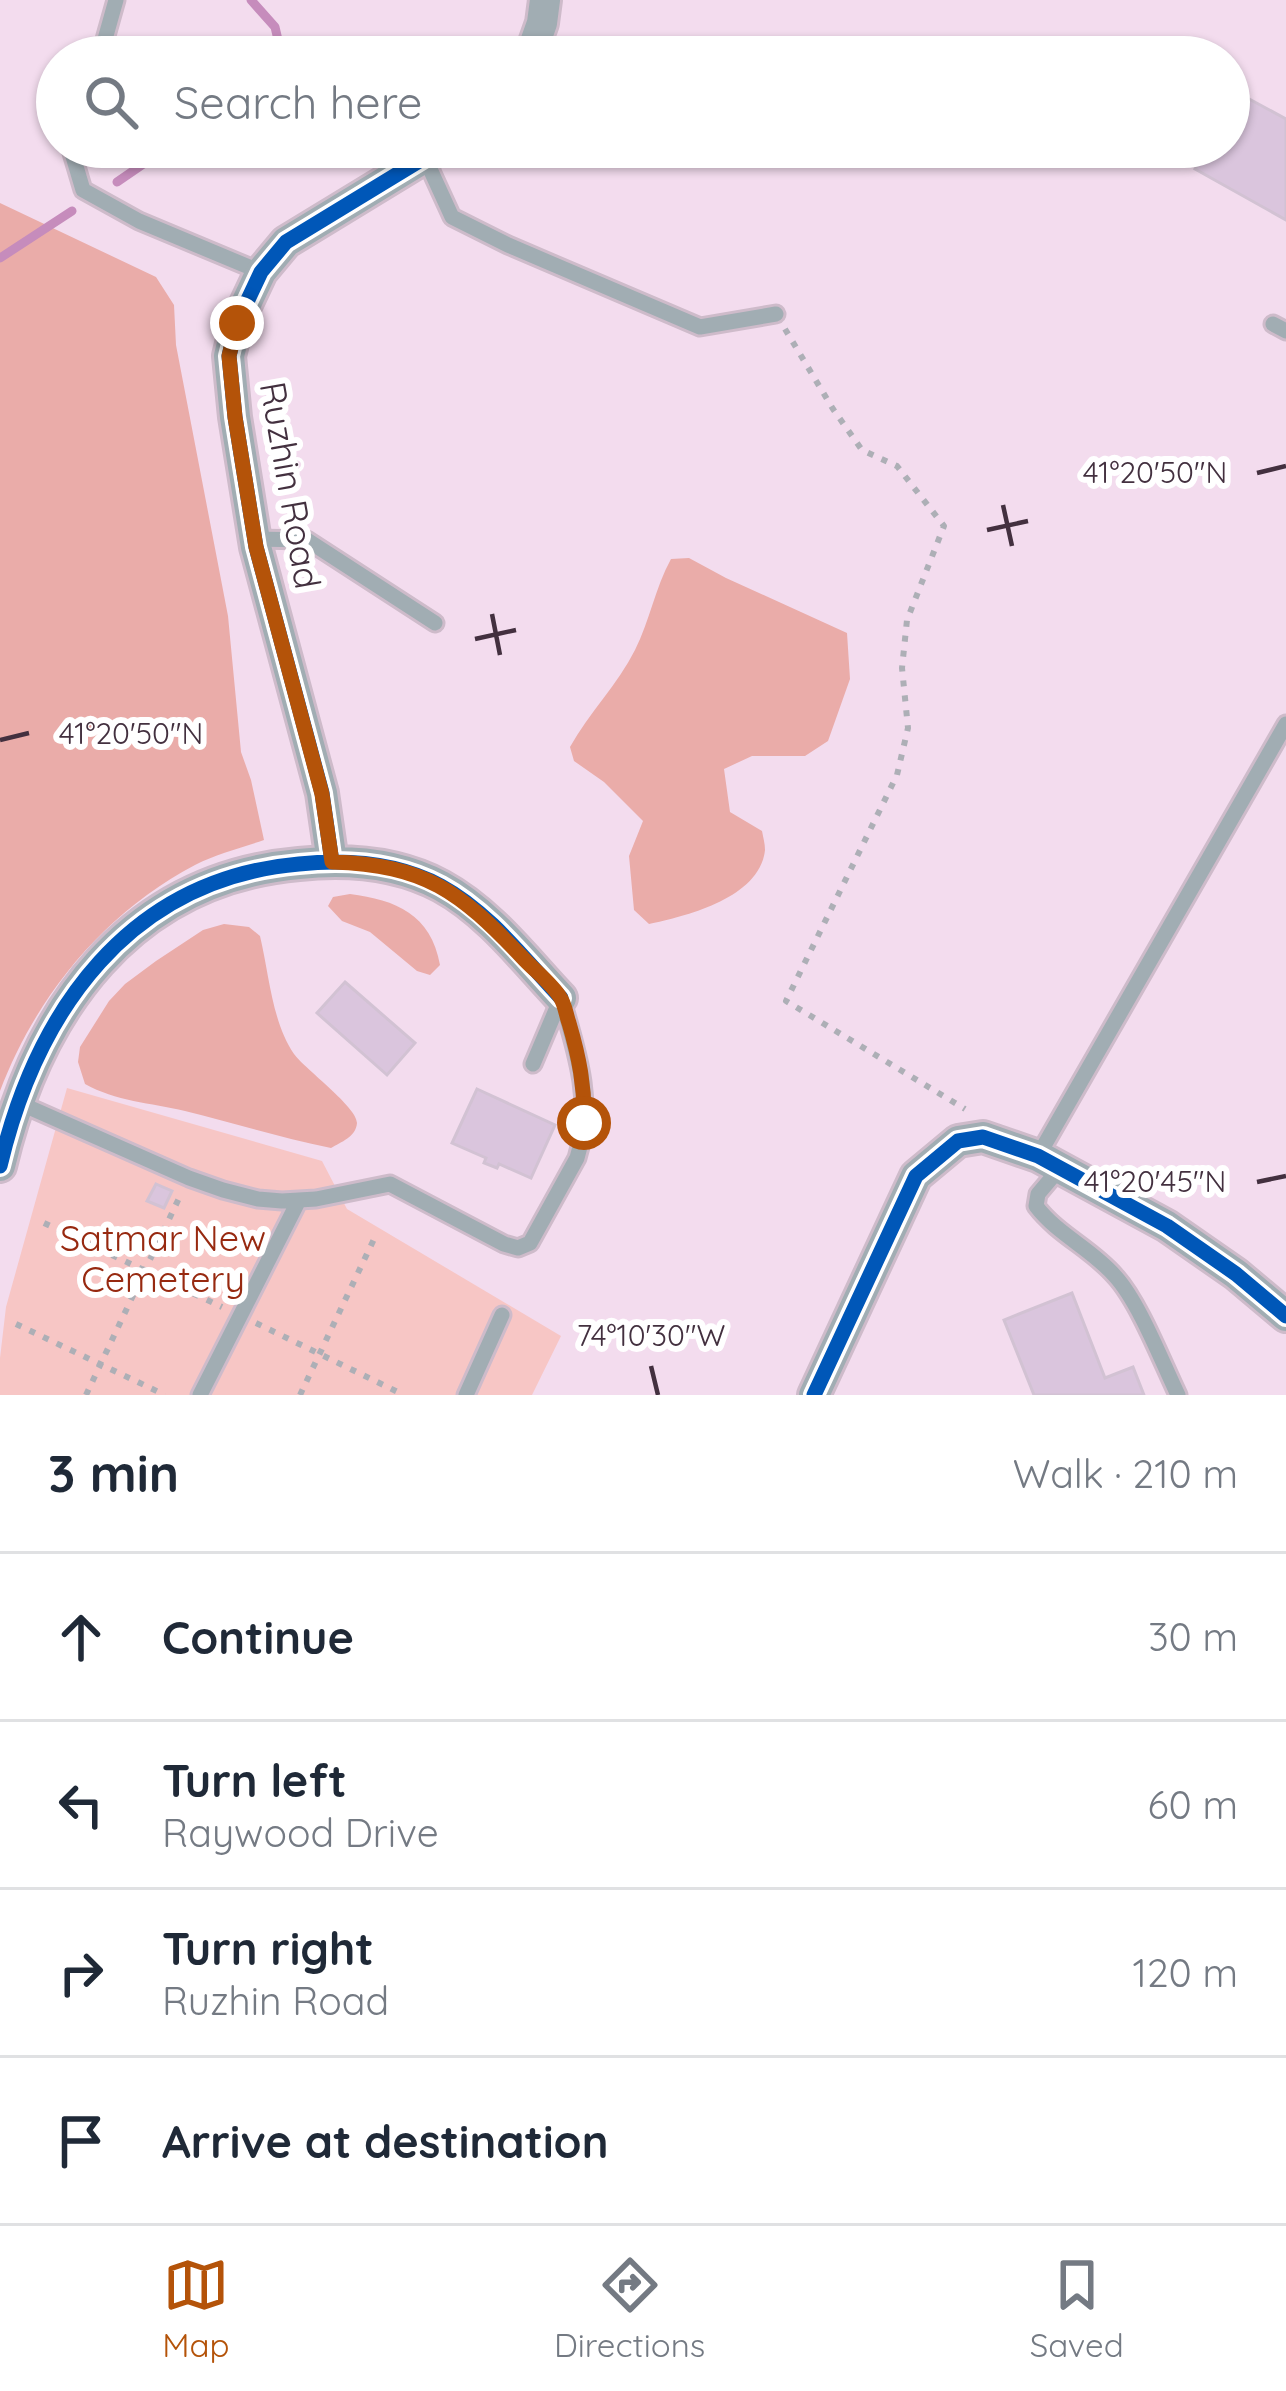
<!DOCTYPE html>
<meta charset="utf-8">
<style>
:root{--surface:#fff;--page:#f2f2f3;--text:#1f2937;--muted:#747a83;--line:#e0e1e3;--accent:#b45309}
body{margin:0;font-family:Quicksand,sans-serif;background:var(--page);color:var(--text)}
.stop{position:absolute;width:36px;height:36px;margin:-27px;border:9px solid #b45309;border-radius:50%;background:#fff}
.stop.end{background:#b45309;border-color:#fff;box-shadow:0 3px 12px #0008}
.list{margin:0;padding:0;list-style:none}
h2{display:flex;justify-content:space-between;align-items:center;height:156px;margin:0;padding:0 48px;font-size:51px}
h2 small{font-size:39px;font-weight:400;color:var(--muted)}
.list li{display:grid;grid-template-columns:78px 1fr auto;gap:36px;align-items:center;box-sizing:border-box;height:168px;padding:0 48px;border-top:3px solid var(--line)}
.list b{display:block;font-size:45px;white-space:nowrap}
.list p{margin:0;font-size:39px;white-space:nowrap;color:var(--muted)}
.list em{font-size:39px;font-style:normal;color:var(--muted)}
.icon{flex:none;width:66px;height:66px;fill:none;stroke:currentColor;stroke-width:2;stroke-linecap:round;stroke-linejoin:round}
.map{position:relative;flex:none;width:1286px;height:1395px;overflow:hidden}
.search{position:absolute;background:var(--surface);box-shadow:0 3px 9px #0004;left:36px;right:36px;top:36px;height:132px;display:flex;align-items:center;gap:30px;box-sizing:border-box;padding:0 42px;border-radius:66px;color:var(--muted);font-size:45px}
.sheet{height:828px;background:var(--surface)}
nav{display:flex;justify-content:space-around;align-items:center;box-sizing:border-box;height:168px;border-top:3px solid var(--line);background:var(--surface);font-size:33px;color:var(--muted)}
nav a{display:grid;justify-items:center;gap:6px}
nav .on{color:var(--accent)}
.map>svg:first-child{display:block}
.green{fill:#f7c6c5}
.forest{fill:#eaaca9}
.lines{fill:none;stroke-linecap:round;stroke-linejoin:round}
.stream{stroke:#c68cbc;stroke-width:9}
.building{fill:#dac5dd;stroke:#d2c2d3;stroke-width:3}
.service-casing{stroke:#cebbca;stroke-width:21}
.minor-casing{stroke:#cebbca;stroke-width:36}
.path{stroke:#adafb6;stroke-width:6;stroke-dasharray:6 9;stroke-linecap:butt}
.service{stroke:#a1adb3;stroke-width:15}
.minor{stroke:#a1adb3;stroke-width:30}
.cycleway-casing{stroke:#fff;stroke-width:22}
.cycleway{stroke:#0057b8;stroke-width:15}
.route{stroke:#b45309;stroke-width:15}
.ticks{fill:none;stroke:#43303f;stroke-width:4.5}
.labels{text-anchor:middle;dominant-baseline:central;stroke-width:12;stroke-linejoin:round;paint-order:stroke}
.street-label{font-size:36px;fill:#43303f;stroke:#fff}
.park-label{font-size:36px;fill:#972910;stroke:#fff}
.ticks-label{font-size:30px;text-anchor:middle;fill:#43303f;stroke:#fff;stroke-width:12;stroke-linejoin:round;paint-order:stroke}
</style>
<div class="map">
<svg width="1286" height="1395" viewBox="0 0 1286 1395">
<rect width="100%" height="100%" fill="#f3dcee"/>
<path class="green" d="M67,1088l255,73 25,48 214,127 -29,59h-532v-37l6,-51z"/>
<path class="forest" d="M0,203l156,74 18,28 2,40 52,271 13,136 10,28 13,60c-23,8 -48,14 -69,25 -91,48 -159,131 -195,226z
M689,558l37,20 121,55 3,46 -22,62 -23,15h-53l-28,13 6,43 32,19c1,6 3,12 3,19 -5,48 -79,66 -116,74l-15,-14 -5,-54 14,-35 -39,-39 -30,-21 -4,-14c19,-34 48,-63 65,-97 15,-30 20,-62 36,-91z
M350,894c46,6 81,20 90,71l-10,10 -13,-4 -47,-39 -28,-11 -14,-15 5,-9z
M224,924l25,3 11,9c9,38 12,86 34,118 12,16 63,53 63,69 -1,14 -16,19 -26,25 -50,-10 -97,-25 -146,-37 -34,-8 -70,-10 -100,-27l-7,-22 2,-15 29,-46 16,-17 31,-23 47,-31z"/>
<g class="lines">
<path class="stream" d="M251,0l24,27 7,30
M117,182l51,-35
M0,258l72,-47"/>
</g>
<path class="building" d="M1240,94l46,25v101l-91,-51 13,-22h21v-35z
M345,982l70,61 -28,32 -70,-62z
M477,1089l78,36 -24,53 -32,-14 -2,4 -13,-5 2,-5 -34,-15z
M156,1184l16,7 -8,17 -17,-7z
M1072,1293l33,85 28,-11 11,28h-110l-30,-75z"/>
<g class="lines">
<defs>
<path id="service" d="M100,57l16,-57
M74,147l-2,6 11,37 56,31 122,51
M425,158l27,59 56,28 192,82 76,-13
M1273,324l13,7
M255,539l52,1 128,83
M533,1064l28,-66
M17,1102l172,76 34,12 35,9 24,2 34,-2 74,-15 114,60 14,4 12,-5 47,-85c17,-55 0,-106 -16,-160
M1038,1156l248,-432
M1060,1168l-22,26 -2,12c22,29 56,43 79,70 24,26 47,86 63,119
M200,1395l99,-195
M466,1395l36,-80"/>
<path id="minor" d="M530,57l12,-34 3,-23
M332,862l-10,-69 -66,-246 -21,-130 -6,-61 8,-33 24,-51 25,-30 156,-95
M0,1166c37,-156 129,-287 299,-302 48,-5 99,-1 142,22 48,26 84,74 120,112
M814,1395l102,-219 42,-35 25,-4 55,19 129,70 69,48 50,42"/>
</defs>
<use href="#service" class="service-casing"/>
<use href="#minor" class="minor-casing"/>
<path class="path" d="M785,329l48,80 29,41 35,16 47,60 -37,94 -5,48 6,60 -11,47 -111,226 179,108
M44,1223l178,84
M256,1323l148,72
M16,1324l149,71
M86,1395l94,-199
M300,1395l75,-158"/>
<use href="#service" class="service"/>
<use href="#minor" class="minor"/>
<defs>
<path id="cycleway" d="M332,862l-10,-69 -66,-246 -21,-130 -6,-61 8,-33 24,-51 25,-30 156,-95
M0,1166c37,-156 129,-287 299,-302 48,-5 99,-1 142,22 48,26 84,74 120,112
M814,1395l102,-219 42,-35 25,-4 55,19 129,70 69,48 50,42"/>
</defs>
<use href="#cycleway" class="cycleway-casing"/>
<use href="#cycleway" class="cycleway"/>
</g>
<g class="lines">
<path class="route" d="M237,323l-8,33 6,61 21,130 66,247 10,68c94,3 127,29 190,95 12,13 29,26 38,40 5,7 6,18 9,26 10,34 16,64 15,100"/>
</g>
<path class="ticks" d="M1257,473l29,-7M1003,505l9,41M987,530l41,-9M492,614l8,41M475,639l41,-9M0,740l29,-7M1257,1182l29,-6M651,1366l7,29"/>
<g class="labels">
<g class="street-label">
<text transform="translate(291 485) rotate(80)">Ruzhin Road</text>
</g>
<g class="park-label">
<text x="163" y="1237">Satmar New<tspan x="163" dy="41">Cemetery</tspan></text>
</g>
</g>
<g class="ticks-label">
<text x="1155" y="483">41°20'50"N</text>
<text x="131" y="744">41°20'50"N</text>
<text x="1155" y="1192">41°20'45"N</text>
<text x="651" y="1346">74°10'30"W</text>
</g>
</svg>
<div class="stop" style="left:584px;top:1123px"></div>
<div class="stop end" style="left:237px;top:323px"></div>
<div class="search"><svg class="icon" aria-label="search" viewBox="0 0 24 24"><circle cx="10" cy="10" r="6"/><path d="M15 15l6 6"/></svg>Search here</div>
</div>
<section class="sheet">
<h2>3 min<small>Walk · 210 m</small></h2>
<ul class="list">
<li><svg class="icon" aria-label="ahead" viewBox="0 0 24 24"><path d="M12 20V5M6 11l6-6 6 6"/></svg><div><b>Continue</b></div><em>30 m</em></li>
<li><svg class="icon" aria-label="left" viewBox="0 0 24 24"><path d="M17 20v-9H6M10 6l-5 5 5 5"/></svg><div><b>Turn left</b><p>Raywood Drive</p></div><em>60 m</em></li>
<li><svg class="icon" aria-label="right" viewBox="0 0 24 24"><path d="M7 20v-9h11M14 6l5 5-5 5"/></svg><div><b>Turn right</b><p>Ruzhin Road</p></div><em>120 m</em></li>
<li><svg class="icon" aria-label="arrive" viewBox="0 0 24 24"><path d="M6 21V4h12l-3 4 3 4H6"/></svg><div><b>Arrive at destination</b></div></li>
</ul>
</section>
<nav>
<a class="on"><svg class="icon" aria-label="map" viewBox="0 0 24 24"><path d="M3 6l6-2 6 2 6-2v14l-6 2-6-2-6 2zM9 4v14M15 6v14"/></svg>Map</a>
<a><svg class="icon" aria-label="directions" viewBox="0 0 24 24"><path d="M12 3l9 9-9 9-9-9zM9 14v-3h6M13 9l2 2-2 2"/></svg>Directions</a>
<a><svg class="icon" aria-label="saved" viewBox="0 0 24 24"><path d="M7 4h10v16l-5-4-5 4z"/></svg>Saved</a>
</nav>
